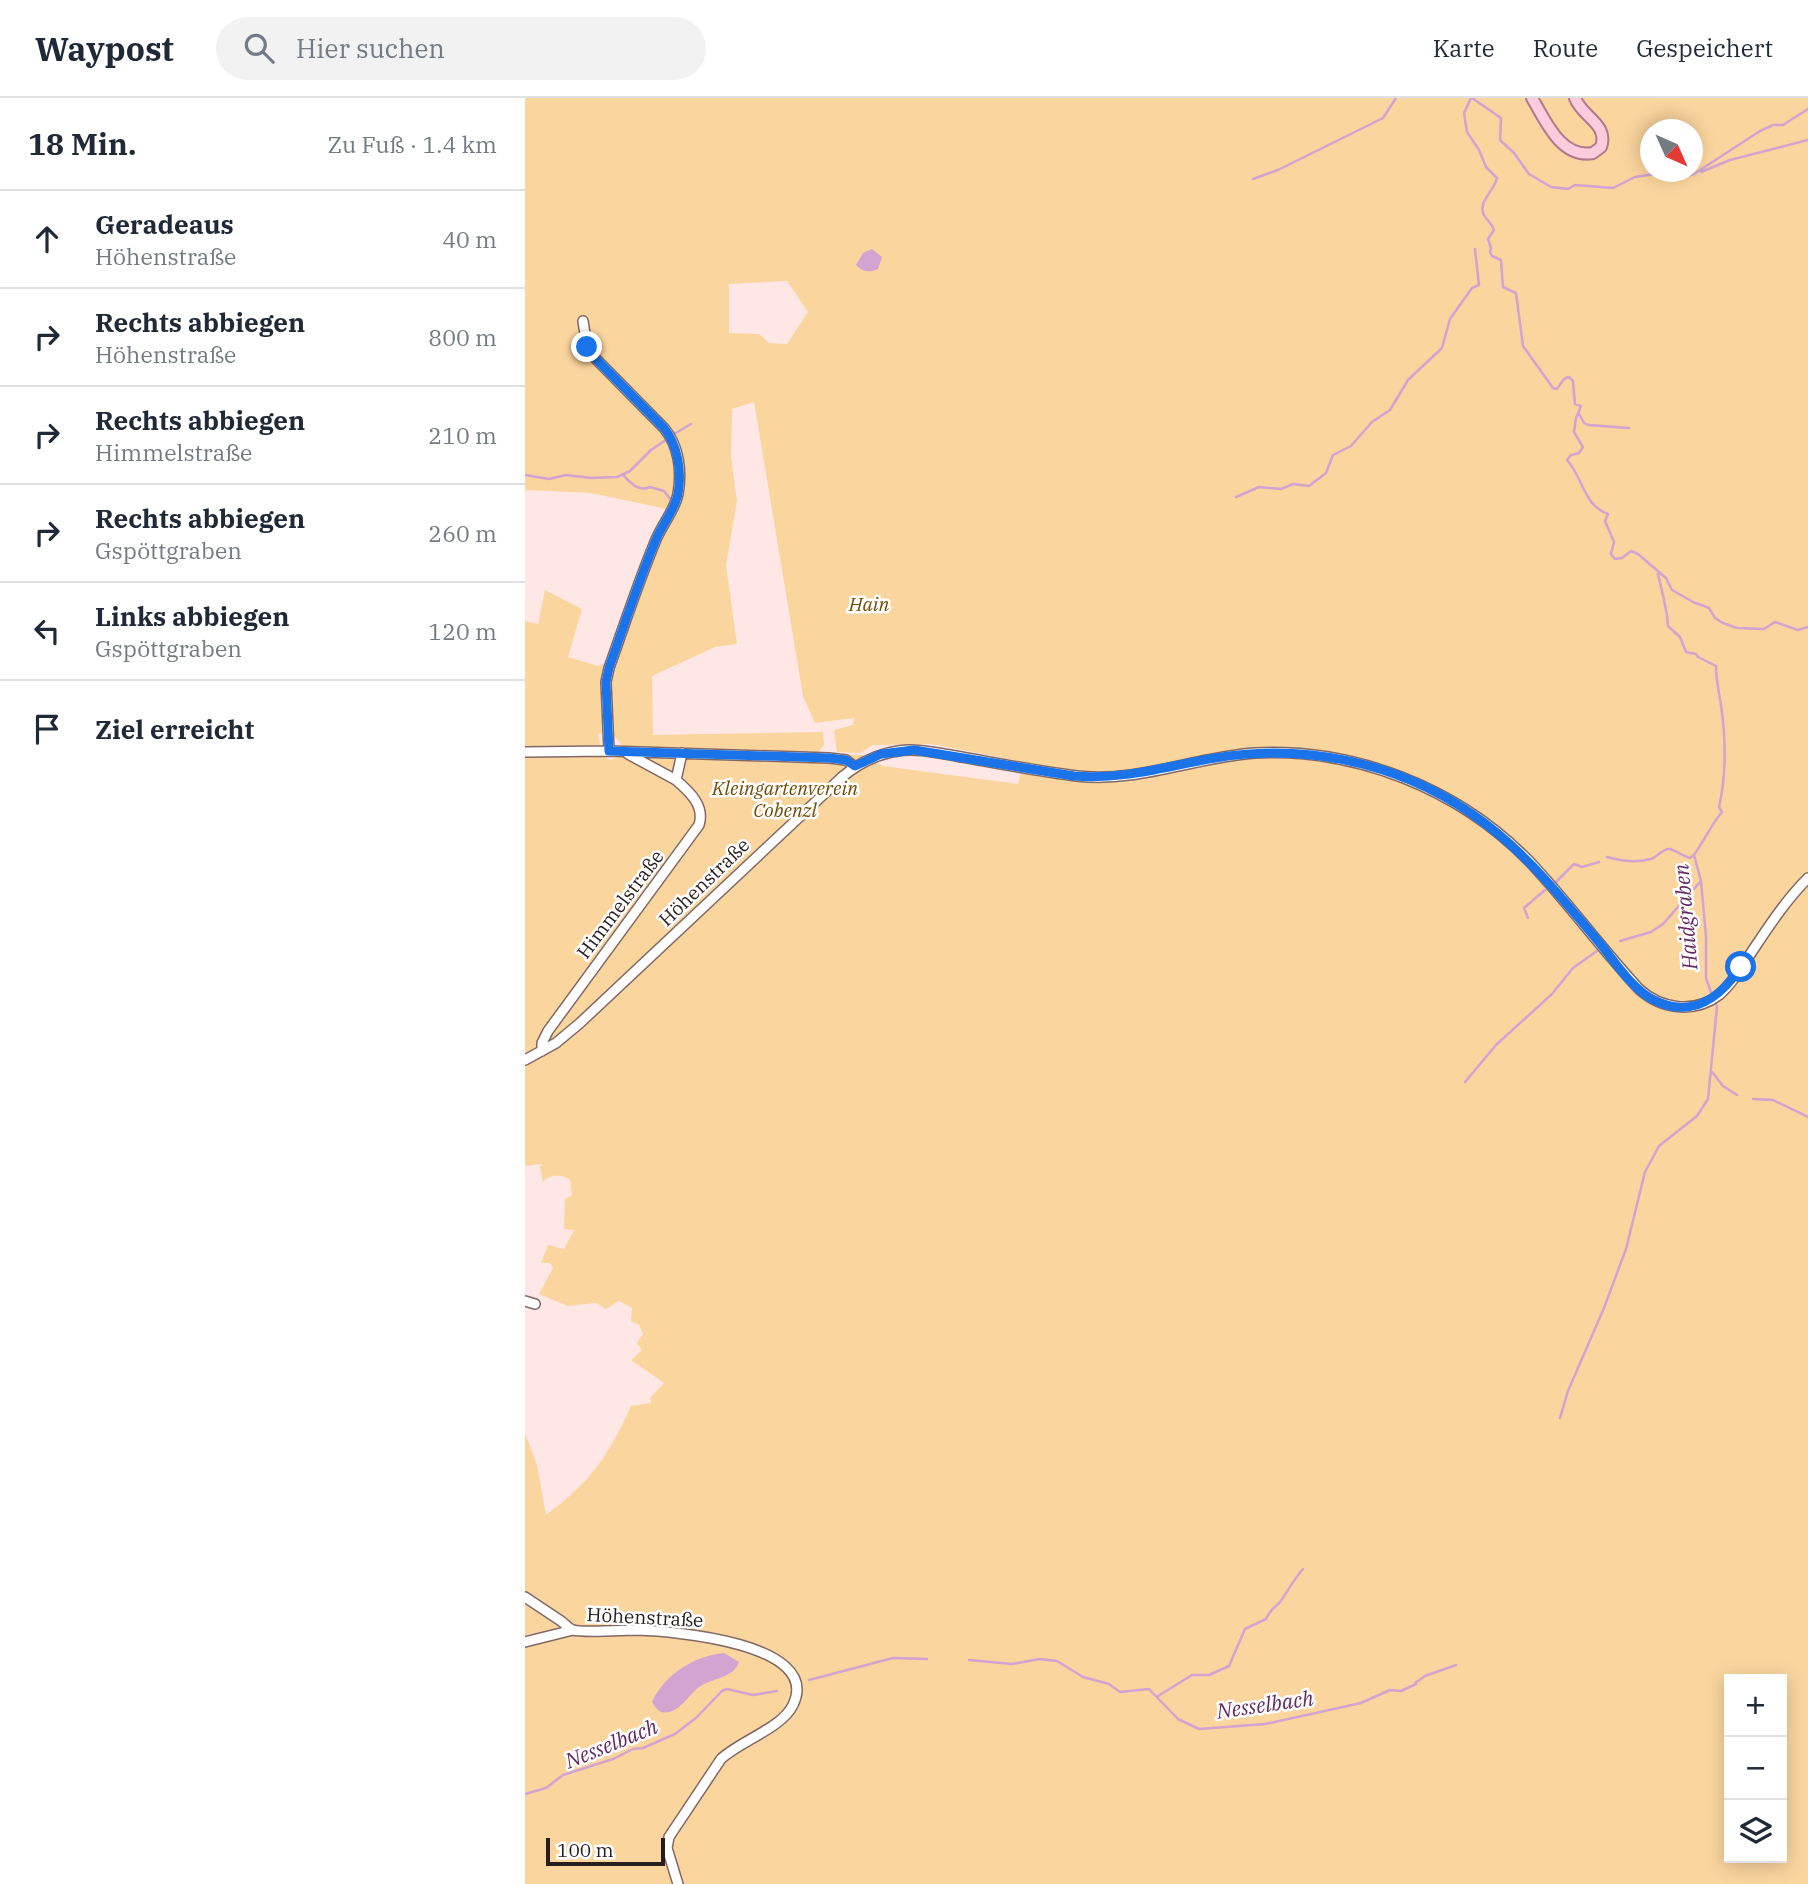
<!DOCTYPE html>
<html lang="de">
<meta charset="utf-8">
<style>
:root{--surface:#fff;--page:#f2f2f3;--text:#1f2937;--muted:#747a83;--line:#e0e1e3}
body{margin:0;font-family:"IBM Plex Serif",serif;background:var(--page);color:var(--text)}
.controls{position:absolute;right:21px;bottom:21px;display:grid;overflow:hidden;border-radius:0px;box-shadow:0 4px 18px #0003}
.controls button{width:63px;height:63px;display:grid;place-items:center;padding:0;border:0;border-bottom:2px solid var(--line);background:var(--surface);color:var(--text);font:35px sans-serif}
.compass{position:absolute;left:1115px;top:21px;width:63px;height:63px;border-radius:50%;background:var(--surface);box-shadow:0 4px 18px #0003;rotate:135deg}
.scale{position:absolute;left:21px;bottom:18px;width:119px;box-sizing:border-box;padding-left:7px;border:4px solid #271d1c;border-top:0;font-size:19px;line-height:24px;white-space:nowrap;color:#271d1c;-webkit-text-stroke:5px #fff;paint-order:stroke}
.stop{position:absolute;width:21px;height:21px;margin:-16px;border:5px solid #1a73e8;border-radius:50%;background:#fff}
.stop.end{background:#1a73e8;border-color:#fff;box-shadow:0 2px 7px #0008}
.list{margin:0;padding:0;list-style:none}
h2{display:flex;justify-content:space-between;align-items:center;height:91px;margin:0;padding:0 28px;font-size:30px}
h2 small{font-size:23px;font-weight:400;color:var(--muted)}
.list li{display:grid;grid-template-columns:46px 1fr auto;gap:21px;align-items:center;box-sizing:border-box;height:98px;padding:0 28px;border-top:2px solid var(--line)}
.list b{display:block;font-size:26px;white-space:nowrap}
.list p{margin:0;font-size:23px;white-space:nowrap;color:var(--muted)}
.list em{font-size:23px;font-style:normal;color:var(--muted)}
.icon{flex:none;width:38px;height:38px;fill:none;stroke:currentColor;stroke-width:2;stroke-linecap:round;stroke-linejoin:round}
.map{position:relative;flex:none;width:1283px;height:1786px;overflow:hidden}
header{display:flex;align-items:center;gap:42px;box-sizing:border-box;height:98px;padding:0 35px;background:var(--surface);border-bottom:2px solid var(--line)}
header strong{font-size:33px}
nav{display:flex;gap:38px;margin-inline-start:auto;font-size:24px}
.search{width:490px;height:63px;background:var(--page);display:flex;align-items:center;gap:18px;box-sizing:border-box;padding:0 24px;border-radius:38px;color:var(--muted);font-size:26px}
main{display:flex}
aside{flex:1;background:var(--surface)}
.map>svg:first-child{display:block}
.green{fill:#fbd59e;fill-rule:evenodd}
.water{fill:#d3a3d1}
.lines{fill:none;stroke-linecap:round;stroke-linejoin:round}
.stream{stroke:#d3a3d1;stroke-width:2.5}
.minor-casing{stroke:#816866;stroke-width:12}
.major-casing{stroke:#b0798c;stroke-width:14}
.minor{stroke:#fff;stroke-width:9}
.major{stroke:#fbccde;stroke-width:10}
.route{stroke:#1a73e8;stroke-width:9}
.labels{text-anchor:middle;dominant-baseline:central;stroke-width:5;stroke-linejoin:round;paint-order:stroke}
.park-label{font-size:19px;font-style:italic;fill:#714c04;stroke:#fff}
.street-label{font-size:19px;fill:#271d1c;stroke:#fff}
.water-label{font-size:21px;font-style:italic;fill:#642a64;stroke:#fff}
</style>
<header>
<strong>Waypost</strong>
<div class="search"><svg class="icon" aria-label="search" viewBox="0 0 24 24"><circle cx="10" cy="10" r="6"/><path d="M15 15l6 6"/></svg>Hier suchen</div>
<nav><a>Karte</a><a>Route</a><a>Gespeichert</a></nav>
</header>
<main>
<aside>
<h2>18 Min.<small>Zu Fuß · 1.4 km</small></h2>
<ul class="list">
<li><svg class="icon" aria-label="ahead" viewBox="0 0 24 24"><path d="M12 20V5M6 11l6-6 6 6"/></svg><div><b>Geradeaus</b><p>Höhenstraße</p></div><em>40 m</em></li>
<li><svg class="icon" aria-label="right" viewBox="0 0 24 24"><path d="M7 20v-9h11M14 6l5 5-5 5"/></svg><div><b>Rechts abbiegen</b><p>Höhenstraße</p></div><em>800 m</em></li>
<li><svg class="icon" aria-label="right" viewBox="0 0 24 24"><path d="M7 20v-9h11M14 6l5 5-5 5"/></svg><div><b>Rechts abbiegen</b><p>Himmelstraße</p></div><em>210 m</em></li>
<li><svg class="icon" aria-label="right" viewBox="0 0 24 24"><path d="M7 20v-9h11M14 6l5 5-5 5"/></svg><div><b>Rechts abbiegen</b><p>Gspöttgraben</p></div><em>260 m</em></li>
<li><svg class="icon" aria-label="left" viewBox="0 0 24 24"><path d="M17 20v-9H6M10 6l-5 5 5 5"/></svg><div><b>Links abbiegen</b><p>Gspöttgraben</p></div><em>120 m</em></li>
<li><svg class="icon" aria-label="arrive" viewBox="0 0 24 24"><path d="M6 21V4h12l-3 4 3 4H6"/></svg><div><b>Ziel erreicht</b></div></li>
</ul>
</aside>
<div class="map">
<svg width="1283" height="1786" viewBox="0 0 1283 1786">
<rect width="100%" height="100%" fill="#fee7e5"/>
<path class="green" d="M0,0h1283v1786h-1283v-451l12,32 9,50c45,-34 62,-58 85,-109l20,-3 -1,-5 14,-15 -33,-23 11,-10 -5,-7 6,-9 -4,-9 -8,-4 1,-13 -13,-7 -13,8 -10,-6 -28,3 -29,-12 14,-26 -3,-5h-9l7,-18 16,4 10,-19 -10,-1 1,-30 7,-4 -2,-15c-7,-6 -21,-6 -27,2l-3,-15 2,-3 -17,2v-545l13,3 7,-34 37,19 -14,48 30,9 9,-3 51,-141 9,-13 -76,-16 -66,-3zM1126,32h42v42h-42zM262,183l21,31 -21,32 -18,-1 -10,-9 -30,-1v-49zM229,304l49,294 12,27 39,-5 -1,7 -19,5 3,22 23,1 13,-8 59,-1 92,18 -6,22 -135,-18 -21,-11 -44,-2 6,-8 -1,-13 -170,3 -1,-59 63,-29 22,-3 -11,-79 11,-64 -6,-45 1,-47zM86,634l11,13 -1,11 -11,4 -8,-4 -4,-22zM1204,1581h53v179h-53z"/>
<path class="water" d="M347,151l10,8 -4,12c-8,4 -16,3 -22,-4l7,-12z
M199,1555l15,9c-5,16 -27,16 -40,25 -10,8 -18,22 -30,25 -9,2 -12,-2 -17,-10 13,-28 42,-46 72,-49z"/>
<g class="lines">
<path class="stream" d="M946,0l-7,15 3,19 12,18 7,17 11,11c-2,12 -20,24 -13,37 3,6 8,8 10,15l-6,9 3,9 -1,4 2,4 9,4 2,27 13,6 7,53 30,42 4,1 7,-10 5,-2 4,4 2,23 6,2 -5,12 -2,14 9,15 -4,6 -8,2 -4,5c16,17 16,45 41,54l-3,7 9,21 -3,12 4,5 7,-1 9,-7 7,3 28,24 6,12 21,12 16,6 6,10 8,5 14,5 27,1 11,-7 23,8 10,-3
M947,0l29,20 -1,22 14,13 15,21 22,13 17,2 7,-4 38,3 22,-11 20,-3 23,5 16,-5 66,-43 13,-6h10l25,-16
M1176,74l29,-12 78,-20
M728,81l25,-9 105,-52 13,-20
M1054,316l5,9 4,2 41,3
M149,336l17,-10
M0,377l24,4 17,-4 25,3 26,-1 13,-6 21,-21 16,-11
M98,377c8,8 15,17 27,12l14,4 7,9
M711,399l23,-10 22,2 12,-5 16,2 17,-13 7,-18 18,-9 21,-24 18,-12 18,-30 34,-32 8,-29 22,-31 7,-3 -4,-36
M1133,476c4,18 9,34 10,52l12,11 6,15 10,2 2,3 18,9c0,14 3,26 5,39 5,35 6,67 -2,102l3,5c-11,13 -18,29 -28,43l7,26 5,55v42l6,17
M1082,759c15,4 28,6 44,2 6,-2 12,-11 19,-10 7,2 13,7 20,9l4,-3
M1031,784l18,-18 8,3 17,-5
M1003,820l-4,-10 21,-18
M1095,843l31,-9 12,-8 38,-43
M1187,974l11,14 14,9
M940,984l31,-37 56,-51 21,-26 24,-17
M1228,1001l20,1 35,17
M1035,1320l8,-27 36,-83 22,-59 19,-77 14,-26 38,-30 11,-17 9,-92 -2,-6
M444,1562l43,4 28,-5 17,2 26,16 26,7 11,8 29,-3 29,30 21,10 66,-5 96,-21 29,-13 11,1 15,-7
M284,1582l84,-22 34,1
M890,1585l10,-7 31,-11
M633,1598l34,-21h17l20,-9 16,-37 21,-10c3,-8 8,-11 14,-17 8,-11 14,-23 23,-33
M0,1696l21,-6 17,-13 50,-16 20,-10 10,-1 32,-14 21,-16 26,-27 5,-2 26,6 24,-4"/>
<defs>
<path id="minor" d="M58,223l4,26 4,7 73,74c15,18 18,43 14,66 -3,16 -17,32 -23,48 -17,41 -31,84 -46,126l-3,14 3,69
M0,654l84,-1 220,7 17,2 9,7
M103,656l48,26
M17,953v-8l6,-12 151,-206c6,-19 -9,-33 -23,-45l6,-27
M0,962l31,-17 24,-20 262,-246c17,-14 34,-23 56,-26 19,-3 39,2 58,5 40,7 80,15 121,20 61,7 118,-19 178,-23 101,-5 202,35 273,107 39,41 72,87 111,129 22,20 55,25 80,6 15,-13 25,-32 36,-48 16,-24 32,-48 53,-69
M0,1203l10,3
M0,1499c12,8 24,16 36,24 3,2 8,8 12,9 9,3 52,0 64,0 35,1 186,13 156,75 -11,23 -53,36 -72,54l-52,78 -2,11 11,36
M0,1544l48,-12"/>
<path id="major" d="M1007,0c13,22 29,61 61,55l8,-6c8,-23 -19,-30 -26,-49"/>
</defs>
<use href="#minor" class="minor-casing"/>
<use href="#major" class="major-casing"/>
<use href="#minor" class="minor"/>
<use href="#major" class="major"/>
</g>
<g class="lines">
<path class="route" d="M62,249l4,7 73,74c14,18 18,43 14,66 -3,16 -17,32 -23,48 -17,41 -31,84 -46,126l-3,14 3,69 220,7 17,2 9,6 26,-12 33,-4 160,26c51,4 92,-10 141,-18 89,-15 182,4 257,56 50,34 87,81 126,127 16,19 32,46 54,58 39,21 67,0 89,-32"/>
</g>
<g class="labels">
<g class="park-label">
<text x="344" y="506">Hain</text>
<text x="260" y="690">Kleingartenverein<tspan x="260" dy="22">Cobenzl</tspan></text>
</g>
<g class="street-label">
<text transform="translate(179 784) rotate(-44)">Höhenstraße</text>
<text transform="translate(95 806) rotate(-53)">Himmelstraße</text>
<text transform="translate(120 1519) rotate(3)">Höhenstraße</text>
</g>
<g class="water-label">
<text transform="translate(1160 819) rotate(-95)">Haidgraben</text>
<text transform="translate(740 1606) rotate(-8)">Nesselbach</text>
<text transform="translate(86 1645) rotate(-22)">Nesselbach</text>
</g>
</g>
</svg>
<div class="controls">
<button>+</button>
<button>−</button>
<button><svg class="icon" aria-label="layers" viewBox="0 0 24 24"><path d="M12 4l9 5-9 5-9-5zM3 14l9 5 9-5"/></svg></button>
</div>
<svg class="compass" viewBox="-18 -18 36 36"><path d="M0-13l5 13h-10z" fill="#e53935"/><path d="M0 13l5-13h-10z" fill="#747a83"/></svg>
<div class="scale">100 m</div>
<div class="stop" style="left:1216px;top:869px"></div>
<div class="stop end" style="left:62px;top:249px"></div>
</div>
</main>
